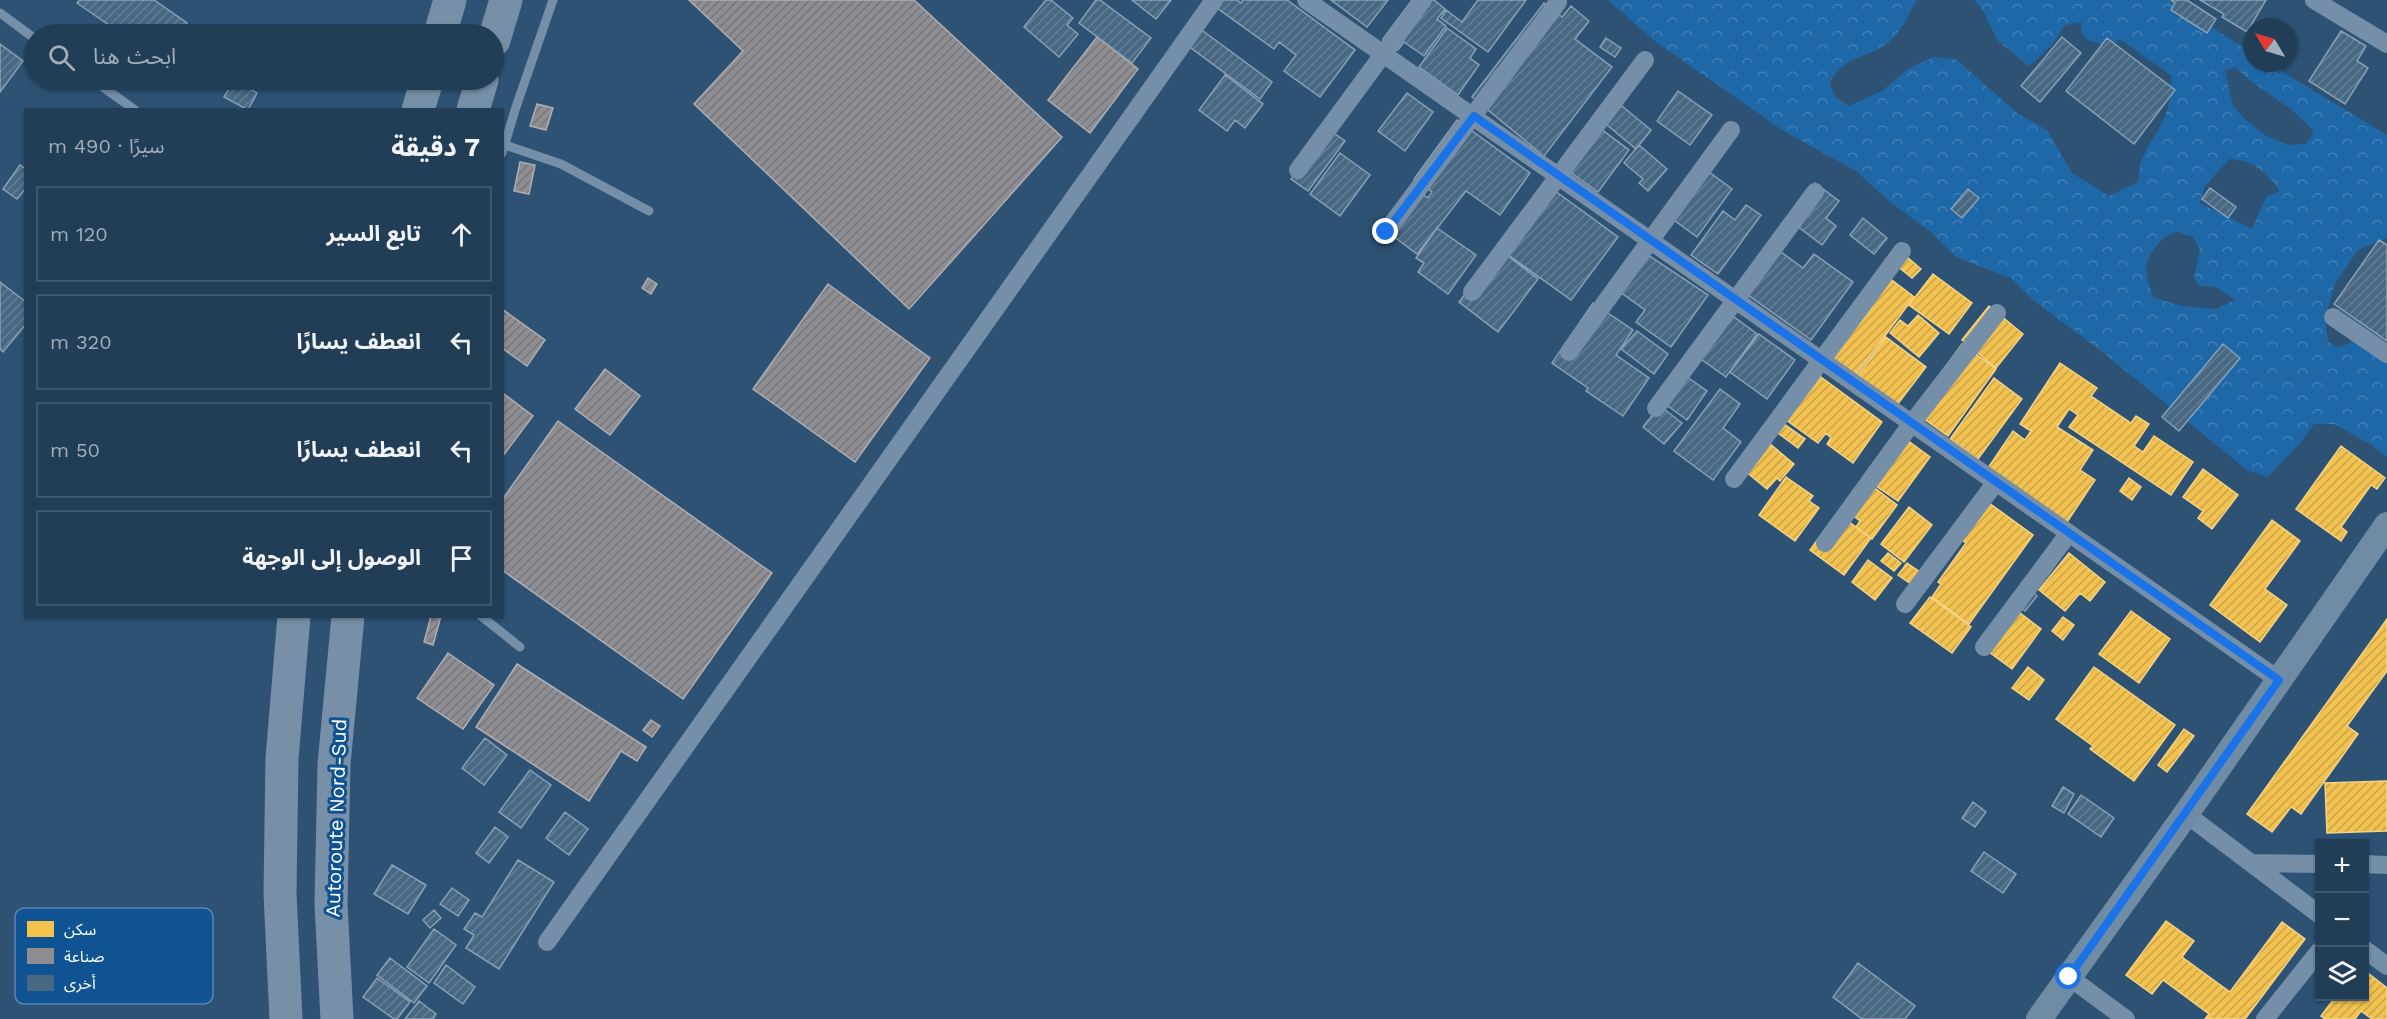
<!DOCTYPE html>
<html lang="ar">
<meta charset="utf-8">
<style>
:root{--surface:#223e57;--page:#2e4961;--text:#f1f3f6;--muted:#a2aeba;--line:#3f576d}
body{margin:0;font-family:"Work Sans","Noto Sans Arabic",sans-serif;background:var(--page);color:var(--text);direction:rtl}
.controls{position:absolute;right:18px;bottom:18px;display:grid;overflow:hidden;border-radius:0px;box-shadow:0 2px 4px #0004}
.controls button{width:54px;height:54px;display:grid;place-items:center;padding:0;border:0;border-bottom:2px solid var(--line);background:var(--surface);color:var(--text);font:30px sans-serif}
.compass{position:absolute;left:2243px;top:18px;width:54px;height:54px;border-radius:50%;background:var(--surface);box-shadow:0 2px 4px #0004;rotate:308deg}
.stop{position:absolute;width:18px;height:18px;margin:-14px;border:4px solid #1a73e8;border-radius:50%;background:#fff}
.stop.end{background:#1a73e8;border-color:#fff;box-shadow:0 2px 6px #0008}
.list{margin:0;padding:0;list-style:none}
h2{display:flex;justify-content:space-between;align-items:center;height:78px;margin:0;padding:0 24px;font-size:26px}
h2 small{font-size:20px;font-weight:400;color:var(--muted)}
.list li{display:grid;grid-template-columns:39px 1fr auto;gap:18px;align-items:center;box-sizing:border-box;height:96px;margin:0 12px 12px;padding:0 12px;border:2px solid var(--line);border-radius:0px}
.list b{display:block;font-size:22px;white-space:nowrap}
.list em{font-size:20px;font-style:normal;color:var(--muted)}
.icon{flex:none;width:33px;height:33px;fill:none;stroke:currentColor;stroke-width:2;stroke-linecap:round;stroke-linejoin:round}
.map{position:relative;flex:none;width:2387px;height:1019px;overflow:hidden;direction:ltr}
.search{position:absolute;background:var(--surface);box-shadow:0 2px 4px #0004;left:24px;top:24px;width:480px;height:66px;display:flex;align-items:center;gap:15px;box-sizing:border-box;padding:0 21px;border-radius:33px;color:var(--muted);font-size:22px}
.panel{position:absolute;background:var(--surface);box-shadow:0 2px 4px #0004;left:24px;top:108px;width:480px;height:510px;border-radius:0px;direction:rtl}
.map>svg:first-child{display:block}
.forest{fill:url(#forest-crowns);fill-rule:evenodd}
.homes{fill:url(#homes-hatch);stroke:#f6d483;stroke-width:1.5}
.industry{fill:url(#industry-hatch);stroke:#afafb3;stroke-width:1.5}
.building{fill:url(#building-hatch);stroke:#89a1b5;stroke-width:1.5}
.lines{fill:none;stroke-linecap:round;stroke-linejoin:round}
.service{stroke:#748fa7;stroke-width:9}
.minor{stroke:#748fa7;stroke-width:18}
.secondary{stroke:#708ca4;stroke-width:26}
.motorway{stroke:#7890a7;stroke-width:33}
.route{stroke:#1a73e8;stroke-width:8}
.labels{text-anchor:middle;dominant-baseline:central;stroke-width:6;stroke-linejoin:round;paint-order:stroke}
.street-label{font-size:20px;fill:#fff;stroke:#0f5392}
.key{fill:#0f5392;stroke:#5787b3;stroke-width:1.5}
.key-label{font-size:16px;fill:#fff}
</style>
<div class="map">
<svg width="2387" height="1019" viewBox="0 0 2387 1019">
<defs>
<pattern id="forest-crowns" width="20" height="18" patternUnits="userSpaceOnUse" patternTransform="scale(1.5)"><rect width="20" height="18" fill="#1f68a8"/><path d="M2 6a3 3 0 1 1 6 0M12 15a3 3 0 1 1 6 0" fill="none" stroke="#417fb5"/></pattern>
<pattern id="homes-hatch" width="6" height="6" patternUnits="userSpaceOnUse" patternTransform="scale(1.5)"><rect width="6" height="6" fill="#f2c14e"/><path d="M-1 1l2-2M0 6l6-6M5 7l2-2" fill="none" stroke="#c8a44e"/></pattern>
<pattern id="industry-hatch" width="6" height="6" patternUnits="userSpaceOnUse" patternTransform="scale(1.5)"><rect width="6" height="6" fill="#8d8d92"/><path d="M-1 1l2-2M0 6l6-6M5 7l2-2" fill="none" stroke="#76767a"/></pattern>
<pattern id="building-hatch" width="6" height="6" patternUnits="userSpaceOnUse" patternTransform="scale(1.5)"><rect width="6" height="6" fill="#486782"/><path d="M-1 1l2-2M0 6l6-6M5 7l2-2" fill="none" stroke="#637e95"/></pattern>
</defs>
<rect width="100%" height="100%" fill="#2d5274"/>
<path class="forest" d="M1608,0h309c-9,14 -15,31 -28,42 -20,16 -51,16 -59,42l5,12 14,10 33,-15 26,-22 25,-12 23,2 61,54 30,17 25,43 37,23 29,-14c1,-33 19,-42 28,-69 5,-11 4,-26 6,-37l-52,-37 -10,8 -24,-8 -5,-8 1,-9 -17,3 -13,20 -23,21 -31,-25 -14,-28 -9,-13h194l83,53v10h16l119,72v103l-29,12 -23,34 -10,35 3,22 10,7 10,-4 7,-7 32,10v110l-19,-14 -34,-19h-20l-14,19 -32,34 -21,-7 -142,-116 -72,-54 -23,-22 -54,-21 -24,-24 -43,-32 -33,-30 -71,-39 -129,-90zM2235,67c24,24 60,39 79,66l-8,11 -18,1 -23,-10 -17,-13 -15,-16 -8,-36zM2229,159c25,1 37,13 51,32l-14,6 -14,32 -52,-26 5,-17zM2178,232l15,5 7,13 -6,27 5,9 17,1 19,13 -19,9 -35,-3 -28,-9c-2,-8 -7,-19 -7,-28 0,-14 18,-36 32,-37z"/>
<path class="homes" d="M1900,251l21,18 -9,9 -21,-17z
M1880,271l34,26 -59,79 -34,-26z
M1933,274l39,29 -23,31 -40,-29z
M1989,306l34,28 -27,34 -34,-28z
M1918,315l21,18 -20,24 -29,-24 10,-13 8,6z
M1886,337l40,30 -29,38 -39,-30z
M1962,344l34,25 -48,67 -35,-25z
M2060,363l37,25 -6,8 40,27 5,-7 13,8 -15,22 9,6 11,-16 39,26 -22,33 -102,-68 9,-12 -9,-6 -12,18 36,23 -13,20 15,10 -28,42 -79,-54 25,-37 12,9 6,-9 -11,-7z
M1810,369l72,53 -29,41 -26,-19 4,-6 -5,-5 -8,10 -40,-29z
M1994,378l28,21 -44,60 -28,-20z
M1777,419l28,20 -7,9 -27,-20z
M1896,432l34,25 -32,44 -35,-24z
M1764,439l30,25 -14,17 -3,-3 -10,11 -27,-22z
M2341,446l44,32 -8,11 -6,-4 -30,42 6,5 -6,9 -45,-32z
M2203,469l35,26 -26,34 -14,-11 5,-7 -20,-14z
M1786,477l27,19 -4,5 10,7 -24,33 -36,-26z
M2129,478l12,9 -9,13 -12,-9z
M1863,479l34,26 -25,34 -16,-12 4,-6 -18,-14z
M1989,503l44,32 -64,89 -37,-27 9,-13 -3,-2 28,-39 -4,-3z
M1909,507l23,18 -28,37 -23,-18z
M1837,513l34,25 -27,37 -34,-25z
M2272,520l28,21 -35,48 22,16 -27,37 -50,-37z
M1888,553l13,10 -7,8 -13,-10z
M2069,553l36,29 -15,19 -10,-8 -15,18 -26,-21z
M1868,560l24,18 -17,22 -23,-18z
M1907,563l13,9 -9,12 -13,-9z
M1930,597l41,30 -19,26 -42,-30z
M2011,606l30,23 -29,40 -31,-23z
M2131,611l39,28 -31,44 -40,-29z
M2063,617l11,8 -11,15 -11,-9z
M2387,619v52l-40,55 11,8 -57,80 -10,-7 -19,25 -25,-18z
M2028,667l16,13 -15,20 -17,-12z
M2094,667l81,58 -41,56 -44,-32 3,-3 -37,-27z
M2184,729l10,7 -27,36 -9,-7z
M2387,781v50l-60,2 -2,-50z
M2166,921l28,20 -12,16 48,35 52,-70 23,17 -60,80h-40l4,-5 -46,-34 -11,14 -26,-19z
M2364,970l23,18v31h-15l-11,-8 -6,8h-30l-4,-3 15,-20h28z"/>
<path class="industry" d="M689,0h225l148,137 -153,172 -215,-205 49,-53z
M1097,37l41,32 -48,64 -42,-33z
M537,104l16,4 -7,22 -16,-4z
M520,162l15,3 -6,29 -15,-3z
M648,278l9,6 -6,10 -9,-6z
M828,284l102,74 -75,104 -102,-73z
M502,309l43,31 -18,26 -25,-18z
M605,369l35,27 -30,39 -35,-26z
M504,394l29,22 -31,41v-61z
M558,421l214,152 -89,126 -181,-129v-70z
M431,616h10l-8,29 -9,-3z
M448,653l46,32 -31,44 -46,-31z
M517,664l129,83 -9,14 -16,-10 -32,50 -113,-74z
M651,720l9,6 -8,11 -9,-7z"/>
<path class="building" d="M80,0h74l33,23 -8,11h-57l-45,-31z
M1046,0h5l22,18 -6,7 11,9 -19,23 -35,-30z
M1096,0h4l51,38 -19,25 -53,-40z
M1132,0h39l-15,19z
M1223,0h14l4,3 2,-3h44l68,50 -35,47 -36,-26 12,-16 -17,-13 -5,7 -57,-41z
M1331,0h57l-21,27z
M1412,0h22l11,9 -8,10 9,7 -22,30 -20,-14 -6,8 -15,-11z
M1478,0h48l-38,52 -47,-34 5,-8 16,12z
M2171,0h16l29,19 -9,14 -36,-23 4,-7z
M2200,0h66l-19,32 -25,-15 2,-3z
M1544,3l18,14 9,-11 18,15 -14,18 37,28 -68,89 -72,-59z
M1199,28l73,54 -12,17 -73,-54z
M1447,28l29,21 -6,9 9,7 -21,30 -39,-28z
M2341,31l25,15 -9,15 11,7 -23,36 -36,-23z
M2062,37l19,16 -41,49 -19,-16z
M1606,38l15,10 -6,9 -15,-10z
M2107,38l68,52 -41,54 -68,-53z
M0,44l23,17 -23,31z
M1225,75l38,29 -18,24 -10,-8 -8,11 -28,-21z
M234,80l23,13 -9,17 -24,-13z
M1678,91l34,24 -22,30 -33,-24z
M1407,93l26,19 -28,39 -27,-20z
M1611,97l40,33 -15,19 -40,-33z
M1457,120l73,53 -30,42 -34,-24 -49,63 -32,-24 30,-41 13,9 4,-6 -18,-13z
M1593,123l36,27 -31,42 -36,-26z
M1328,129l17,12 -37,50 -17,-12z
M1639,145l28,24 -19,22 -9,-8 4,-4 -19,-16z
M1340,153l30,22 -30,41 -30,-22z
M20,165l6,4v19l-9,11 -14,-10z
M1705,169l27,20 -35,48 -27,-20z
M1815,183l24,18 -13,17 10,8 -14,19 -34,-26z
M1547,185l71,52 -47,63 -71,-51z
M2210,188l26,19 -8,11 -26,-19z
M1968,189l11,9 -17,20 -11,-9z
M1746,205l15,10 -43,59 -27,-19 32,-44 12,9z
M1863,218l24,20 -13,16 -24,-19z
M1437,228l39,27 -28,39 -30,-22 6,-9 -8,-5z
M2379,240l8,5v96l-53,-37z
M1770,244l33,24 11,-14 39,28 -42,58 -73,-52z
M1636,247l72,48 -37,52 -35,-25 9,-12 -36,-26z
M1503,252l35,27 -40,53 -39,-30 30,-39z
M0,282l26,20v22l-23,28 -3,-3z
M1593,303l40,27 -17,25 33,23 -26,38 -37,-25 2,-3 -36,-25z
M1726,311l31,23 -31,43 -32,-23z
M1637,331l31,23 -14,20 -33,-25z
M1759,334l36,26 -28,39 -37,-27z
M2223,344l17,14 -61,73 -17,-14z
M1680,372l27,19 -20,29 -27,-20z
M1720,389l20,15 -17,24 18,14 -28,38 -39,-29z
M1660,406l22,17 -18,21 -21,-17z
M2028,588l9,8 -12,15 -9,-8z
M485,738l22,17 -23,30 -22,-17z
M530,770l21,15 -30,43 -22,-16z
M2063,787l11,7 -10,19 -12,-7z
M2081,795l33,23 -13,19 -33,-23z
M1973,802l13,10 -11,15 -13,-9z
M565,812l23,17 -19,26 -23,-17z
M495,827l13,10 -19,26 -13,-10z
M1984,852l32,22 -13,19 -32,-22z
M518,860l36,22 -55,87 -33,-21 8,-13 -10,-6 11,-16 7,4z
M392,865l34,20 -18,29 -34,-20z
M452,888l17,12 -11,16 -18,-12z
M434,910l7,8 -11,10 -7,-8z
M434,929l22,16 -27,38 -22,-16z
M390,958l37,28 -13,17 -37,-28z
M1858,963l57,43 -10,13h-43l-29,-22z
M446,965l29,22 -12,17 -29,-21z
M377,978l33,24 -13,17h-3l-31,-22z
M419,1001l17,13 -3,5h-28z"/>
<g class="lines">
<path class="service" d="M0,13l34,25
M93,80l42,30
M505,145l56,19 88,47
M502,153l14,-46 37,-107
M481,616l39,31"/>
<path class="minor" d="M1306,0l973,680
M2314,0l73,44
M1298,170l125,-170
M1386,232l172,-230
M1472,292l173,-232
M2333,317l54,37
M1569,352l162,-222
M1656,408l159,-216
M1734,479l168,-228
M1825,543l87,-120 85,-110
M1905,604l91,-122
M1984,647l85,-114
M2186,814l134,101
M2251,863l69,1
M2364,864l23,1
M547,942l667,-942
M2364,949l23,17
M2069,977l57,42
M2265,1019l55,-69"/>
<path class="secondary" d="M2039,1019l147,-205 201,-289"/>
<path class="motorway" d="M440,34l10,-34
M494,40l12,-40
M418,110l9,-30
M473,110l9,-30
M286,1019l-6,-126 2,-135 12,-142
M337,1019l-6,-115 3,-140 14,-148"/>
</g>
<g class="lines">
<path class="route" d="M1386,232l88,-116 805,564 -210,297"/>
</g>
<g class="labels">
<g class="street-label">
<text transform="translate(336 818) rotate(-88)">Autoroute Nord-Sud</text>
</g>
</g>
<rect x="15" y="908" width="198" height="96" rx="9" class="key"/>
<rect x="27" y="921" width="27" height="16" fill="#f2c14e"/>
<rect x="27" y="948" width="27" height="16" fill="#8d8d92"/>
<rect x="27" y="975" width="27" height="16" fill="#486782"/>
<g class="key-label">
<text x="64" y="935">سكن</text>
<text x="64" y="962">صناعة</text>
<text x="64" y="989">أخرى</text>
</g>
</svg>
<div class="controls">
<button>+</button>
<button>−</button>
<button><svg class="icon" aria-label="layers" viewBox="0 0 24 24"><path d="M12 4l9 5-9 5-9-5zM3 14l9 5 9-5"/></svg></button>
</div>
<svg class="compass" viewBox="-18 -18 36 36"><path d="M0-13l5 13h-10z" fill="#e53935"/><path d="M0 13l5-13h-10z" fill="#a2aeba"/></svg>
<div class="stop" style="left:2069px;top:977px"></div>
<div class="stop end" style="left:1386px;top:232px"></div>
<div class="search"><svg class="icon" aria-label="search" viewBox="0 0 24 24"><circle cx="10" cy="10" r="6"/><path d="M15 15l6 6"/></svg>ابحث هنا</div>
<section class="panel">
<h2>7 دقيقة<small>سيرًا · 490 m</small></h2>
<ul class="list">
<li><svg class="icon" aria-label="ahead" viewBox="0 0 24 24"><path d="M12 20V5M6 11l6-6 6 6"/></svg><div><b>تابع السير</b></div><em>120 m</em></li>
<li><svg class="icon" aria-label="left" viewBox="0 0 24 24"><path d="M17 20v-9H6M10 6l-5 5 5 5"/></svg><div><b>انعطف يسارًا</b></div><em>320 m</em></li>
<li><svg class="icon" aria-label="left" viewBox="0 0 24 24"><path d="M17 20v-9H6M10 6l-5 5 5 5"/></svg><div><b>انعطف يسارًا</b></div><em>50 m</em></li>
<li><svg class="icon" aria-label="arrive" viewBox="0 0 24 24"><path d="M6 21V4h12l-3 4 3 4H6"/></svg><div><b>الوصول إلى الوجهة</b></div></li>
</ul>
</section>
</div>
